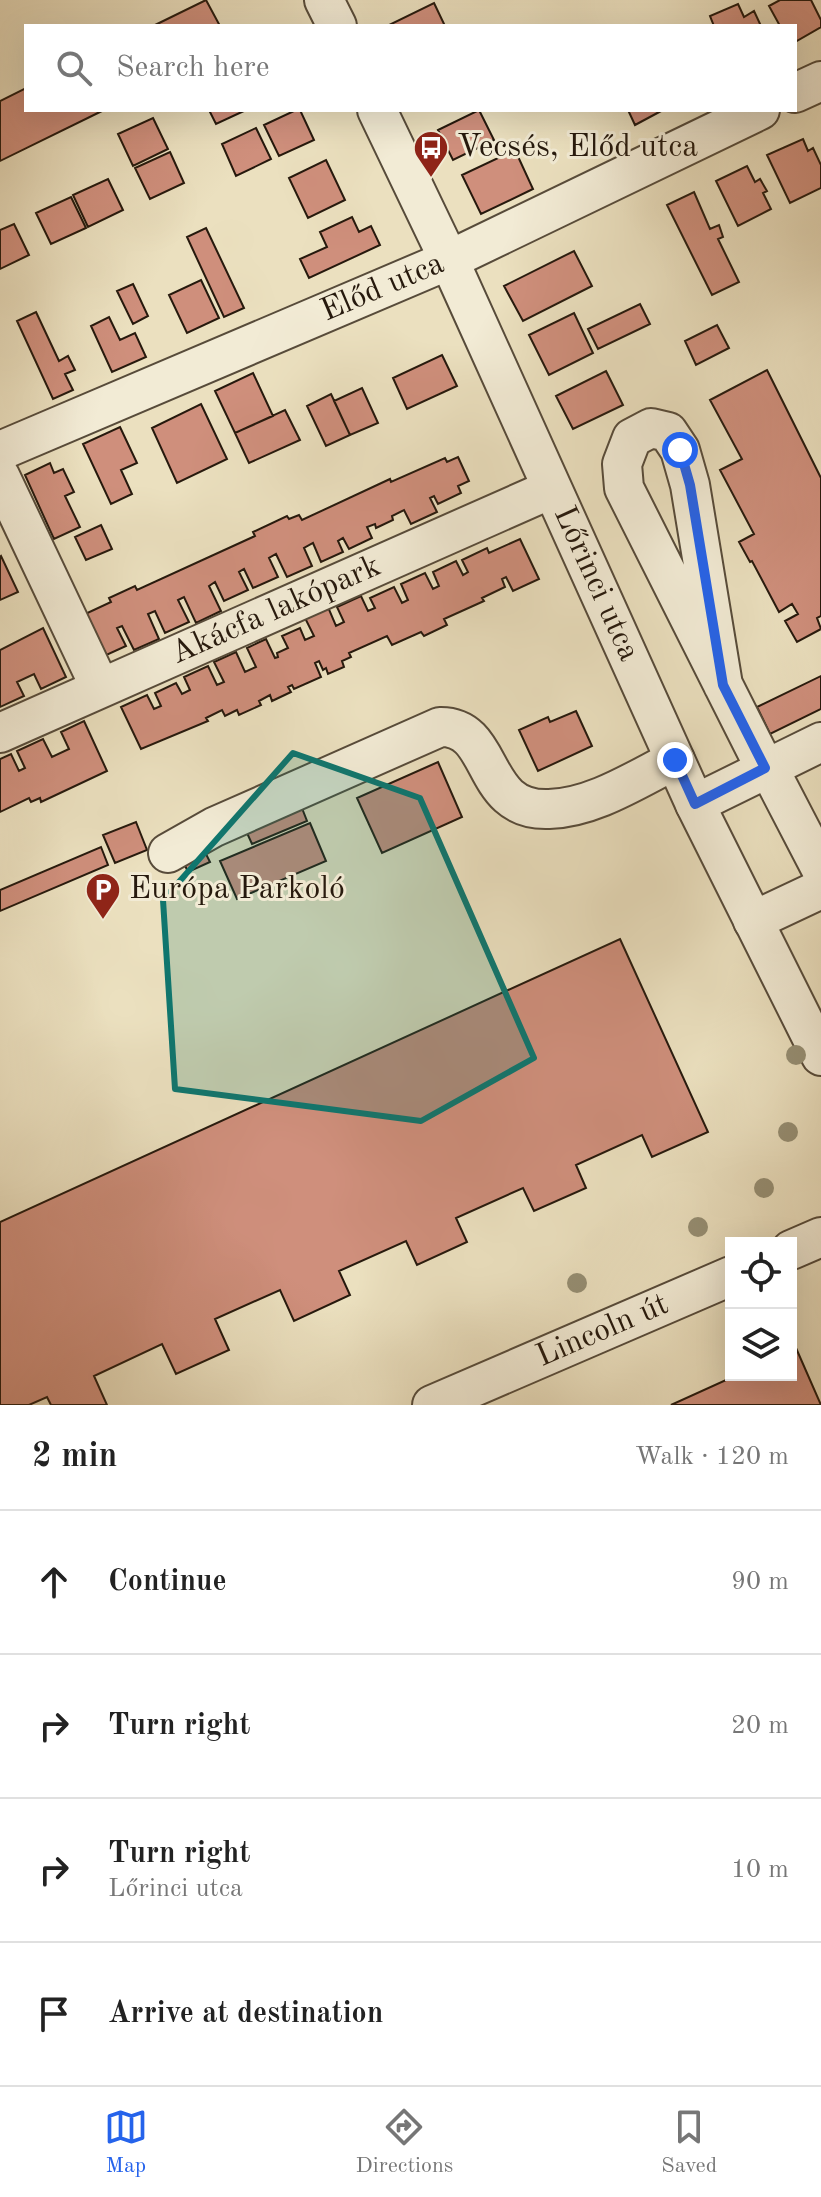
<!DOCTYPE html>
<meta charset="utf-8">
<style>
:root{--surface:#fff;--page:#f2f2f2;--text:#222;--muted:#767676;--line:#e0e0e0;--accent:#2563eb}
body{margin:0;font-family:"Old Standard TT",serif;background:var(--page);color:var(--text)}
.controls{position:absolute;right:24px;bottom:24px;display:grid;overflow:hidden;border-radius:0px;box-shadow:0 8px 32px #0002}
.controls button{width:72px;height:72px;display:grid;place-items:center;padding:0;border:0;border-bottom:2px solid var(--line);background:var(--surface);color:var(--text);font:40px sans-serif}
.stop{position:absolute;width:24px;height:24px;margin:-18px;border:6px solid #2563eb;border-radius:50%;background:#fff}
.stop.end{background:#2563eb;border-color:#fff;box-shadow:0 2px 8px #0008}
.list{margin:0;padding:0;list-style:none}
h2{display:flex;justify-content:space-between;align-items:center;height:104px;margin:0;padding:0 32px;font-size:34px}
h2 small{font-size:26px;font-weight:400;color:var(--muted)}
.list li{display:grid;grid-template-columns:52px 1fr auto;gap:24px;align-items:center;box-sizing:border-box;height:144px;padding:0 32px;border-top:2px solid var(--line)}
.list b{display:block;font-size:30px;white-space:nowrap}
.list p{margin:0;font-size:26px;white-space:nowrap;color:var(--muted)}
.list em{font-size:26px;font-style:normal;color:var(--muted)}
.icon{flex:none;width:44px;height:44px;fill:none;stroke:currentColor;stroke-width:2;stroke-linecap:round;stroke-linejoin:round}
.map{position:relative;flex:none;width:821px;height:1405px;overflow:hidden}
.search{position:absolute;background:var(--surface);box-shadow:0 8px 32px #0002;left:24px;right:24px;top:24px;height:88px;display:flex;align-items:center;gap:20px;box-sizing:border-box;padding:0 28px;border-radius:0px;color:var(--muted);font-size:30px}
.sheet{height:680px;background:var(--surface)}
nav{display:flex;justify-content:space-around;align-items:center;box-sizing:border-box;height:112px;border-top:2px solid var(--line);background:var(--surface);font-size:22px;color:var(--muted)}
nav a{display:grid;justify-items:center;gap:4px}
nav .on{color:var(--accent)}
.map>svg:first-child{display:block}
.building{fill:#cf8f7c;stroke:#26190d;stroke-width:2}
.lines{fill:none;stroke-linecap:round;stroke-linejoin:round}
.minor-casing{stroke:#574b3a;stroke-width:42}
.minor{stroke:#f2ebd5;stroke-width:38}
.tree{fill:#968f74}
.route{stroke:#2563eb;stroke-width:10}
.marked{fill:#0f766e;fill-opacity:0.2;stroke:#0f766e;stroke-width:6;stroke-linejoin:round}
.labels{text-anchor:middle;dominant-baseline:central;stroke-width:6;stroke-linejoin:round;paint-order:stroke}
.poi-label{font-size:32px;fill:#26190d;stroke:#f2ebd5;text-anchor:start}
.street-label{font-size:32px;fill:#26190d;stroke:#f2ebd5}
</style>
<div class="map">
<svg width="821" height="1405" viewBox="0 0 821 1405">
<rect width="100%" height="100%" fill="#ebe0bf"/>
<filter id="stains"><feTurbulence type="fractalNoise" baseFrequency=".0025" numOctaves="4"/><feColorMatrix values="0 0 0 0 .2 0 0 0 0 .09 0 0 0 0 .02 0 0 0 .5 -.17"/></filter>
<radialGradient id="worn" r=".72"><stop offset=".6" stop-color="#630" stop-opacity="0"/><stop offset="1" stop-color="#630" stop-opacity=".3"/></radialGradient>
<path class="building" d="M206,0l14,26h-67z
M780,0h31l10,20v7l-26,15v-16h-15l-11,-20z
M434,3l11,23h-55l-1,-1z
M738,4l6,13 10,-6 7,15h-47l-4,-10z
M26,88v22h78l-104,51v-60z
M209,110h37l-30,14z
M296,110h4l14,30 -35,16 -15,-31z
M479,110l15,30 -41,20 -15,-30z
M628,110h35l-28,15z
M153,118l15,31 -35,17 -15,-32z
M256,128l15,31 -35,17 -14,-32z
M803,139l5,12 5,-3 8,17v23l-31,15 -23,-48z
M515,150l18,39 -52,25 -19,-39z
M170,152l14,31 -34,16 -15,-31z
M326,160l19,40 -37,18 -19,-40z
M747,166l8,16 5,-3 7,12 -4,2 8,16 -33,17 -22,-45z
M108,179l15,31 -35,17 -15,-32z
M694,192l16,37 9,-4 4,12 -5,2 21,43 -27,13 -45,-90z
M71,197l15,31 -35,16 -15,-31z
M352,217l7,15 12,-6 9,19 -71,33 -9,-19 27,-12 -7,-15z
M14,224l15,31 -29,14v-39z
M206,228l38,80 -20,9 -37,-80z
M574,251l18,35 -69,35 -19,-35z
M201,280l18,38 -32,15 -18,-38z
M133,284l15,32 -15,8 -16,-33z
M640,304l10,20 -52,25 -10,-20z
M36,312l23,49 9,-5 7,14 -10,4 8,16 -20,9 -36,-78z
M574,313l19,40 -44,22 -20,-40z
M109,317l11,23 15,-7 11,24 -34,15 -21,-46z
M717,325l12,23 -33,17 -11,-24z
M442,355l15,31 -50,23 -14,-31z
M767,370l54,108v138l-4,2 4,11 -24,13 -12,-21 13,-7 -6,-10 -13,8 -27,-51 -2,1 -11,-20 15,-8 -34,-64 22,-11 -32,-59z
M606,371l17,34 -50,24 -17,-33z
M253,373l20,43 -38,17 -20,-42z
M362,388l16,35 -28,12 -16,-34z
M331,394l19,41 -24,11 -19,-40z
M201,404l26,55 -50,24 -25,-55z
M285,410l15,30 -51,23 -14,-30z
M120,427l17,36 -16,7 11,24 -21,10 -28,-60z
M458,457l11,24 -11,5 3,7 -23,11 -4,-8 -4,2 7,14 -26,12 -7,-14 -12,6 1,4 -17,8 -1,-4 -8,3 5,11 -23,11 -6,-11 -5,3 5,11 -22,10 -8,-19 -9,5 8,18 -25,11 -11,-23 -7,4 9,19 -25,11 -9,-19 -5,3 9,18 -24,11 -9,-19 -6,4 12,25 -25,12 -12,-26 -6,3 11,22 -24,11 -10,-22 -7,3 11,25 -25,11 -12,-24 -5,2 9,18 -24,11 -19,-42 28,-13 -2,-4 26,-12 2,4 118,-54 -2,-4 34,-16 2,3 10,-4 3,5 88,-41 1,3 54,-24 2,4z
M50,463l4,10 9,-4 11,23 -9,4 15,31 -26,12 -29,-64z
M101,525l11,24 -26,11 -11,-23z
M520,539l19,40 -26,12 -7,-14 -4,2 3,8 -23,11 2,3 -40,18 3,6 -23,11 -3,-4 -29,13 -5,-9 -38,17 2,4 -9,4 2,6 -16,7 -2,-6 -3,2 -4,-9 -4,2 6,14 -27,12 -2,-4 -4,2 3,5 -19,9 -2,-6 -11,6 2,4 -22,10 -2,-5 -12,6 -3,-6 -16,8 2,3 -67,28 -20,-42 26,-12 7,14 7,-3 -6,-13 21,-10 6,11 8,-4 -6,-13 24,-11 9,19 7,-3 -10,-20 22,-10 9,20 11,-5 -9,-19 19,-9 9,19 3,-1 -1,-4 11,-5 -6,-12 18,-8 5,12 9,-4 -9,-18 23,-11 8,19 8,-4 -7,-15 24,-11 7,15 7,-3 -5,-10 24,-11 8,16 6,-3 -7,-16 24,-11 8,16 6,-3 -6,-14 23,-11 7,14 5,-3 -6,-12 25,-12 2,5z
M1,556l17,36 -18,8v-43z
M43,628l23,49 -25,12 -7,-15 -17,8 7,14 -24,11v-57z
M821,676v33l-51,25 -13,-27z
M576,711l16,35 -54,25 -19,-41 29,-13 2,5z
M84,721l23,50 -66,31 -1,-4 -9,4 -2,-4 -29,14v-53l11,-5 8,17 6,-3 -8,-17 26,-12 9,18 17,-8 -8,-17z
M438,762l24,55 -80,36 -25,-55z
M298,798l9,23 -55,23 -10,-22z
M136,822l11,28 -32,13 -12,-28z
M310,823l16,38 -89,38 -17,-38z
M101,847l7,18 -108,46v-21z
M203,848l7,14 -22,10 -7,-15z
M620,939l88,193 -56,25 -10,-22 -66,30 10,23 -52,23 -11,-23 -67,30 11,24 -50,23 -11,-24 -67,30 11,24 -56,26 -14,-31 -65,29 14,31 -53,24 -14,-30 -68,32 13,29h-56l-4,-8 -18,8h-29v-183z
M796,1348l25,57h-150l66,-30h54v-24z"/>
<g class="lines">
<defs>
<g id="minor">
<path d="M324,0l13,26"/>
<path d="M795,93l26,-12"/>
<path id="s1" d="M377,110l72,150 246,544 126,252"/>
<path id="s2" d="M0,451l449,-191 311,-150"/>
<path d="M0,476l100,211"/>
<path d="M723,685l-33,-200 -10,-35 -12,-18 -17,-4 -19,10 -10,26 2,24 141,280"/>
<path id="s3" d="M0,733l551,-244"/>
<path d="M768,767l53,102"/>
<path d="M695,804l126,-62"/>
<path d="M168,853l46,-26 226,-100c57,-1 38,85 109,82 44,-1 88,-30 126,-49"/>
<path d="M753,921l68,-32"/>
<path d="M791,1250l30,-13"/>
<path id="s4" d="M432,1405l299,-129"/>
</g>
</defs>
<use href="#minor" class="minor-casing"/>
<use href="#minor" class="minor"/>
</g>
<g class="tree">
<circle cx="796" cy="1055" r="10"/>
<circle cx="788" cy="1132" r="10"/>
<circle cx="764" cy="1188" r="10"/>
<circle cx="698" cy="1227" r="10"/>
<circle cx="577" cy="1283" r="10"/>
</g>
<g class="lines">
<path class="route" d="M675,760l20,44 70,-36 -42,-83 -33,-200 -10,-35"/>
</g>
<path class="marked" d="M293,753l127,45 114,260 -113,63 -246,-32 -12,-189z"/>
<defs>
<symbol id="bus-pin" viewBox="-11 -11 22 30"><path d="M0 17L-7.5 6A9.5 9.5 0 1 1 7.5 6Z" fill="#8f2418" stroke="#f2ebd5"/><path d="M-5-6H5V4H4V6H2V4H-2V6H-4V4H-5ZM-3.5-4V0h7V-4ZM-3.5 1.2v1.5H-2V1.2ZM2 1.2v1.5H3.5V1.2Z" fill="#fff"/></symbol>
<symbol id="parking-pin" viewBox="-11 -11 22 30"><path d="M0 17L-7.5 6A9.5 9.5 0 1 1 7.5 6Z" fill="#8f2418" stroke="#f2ebd5"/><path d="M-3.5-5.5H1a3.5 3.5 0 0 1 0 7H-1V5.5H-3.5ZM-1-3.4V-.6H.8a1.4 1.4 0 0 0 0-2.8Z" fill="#fff"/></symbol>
</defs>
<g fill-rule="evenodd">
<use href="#bus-pin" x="411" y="128" width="40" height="54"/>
<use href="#parking-pin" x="83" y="870" width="40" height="54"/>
</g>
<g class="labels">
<g class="poi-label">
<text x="457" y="148">Vecsés, Előd utca</text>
<text x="129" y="890">Európa Parkoló</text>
</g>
<g class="street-label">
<text stroke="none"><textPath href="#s2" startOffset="416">Előd utca</textPath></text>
<text stroke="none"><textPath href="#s1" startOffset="522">Lőrinci utca</textPath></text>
<text stroke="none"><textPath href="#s3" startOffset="302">Akácfa lakópark</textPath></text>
<text stroke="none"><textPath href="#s4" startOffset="186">Lincoln út</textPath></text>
</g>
</g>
<rect width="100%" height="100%" filter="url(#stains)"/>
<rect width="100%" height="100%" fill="url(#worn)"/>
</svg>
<div class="controls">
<button><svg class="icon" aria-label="locate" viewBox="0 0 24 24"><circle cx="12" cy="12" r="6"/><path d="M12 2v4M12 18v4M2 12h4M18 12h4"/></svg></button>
<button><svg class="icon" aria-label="layers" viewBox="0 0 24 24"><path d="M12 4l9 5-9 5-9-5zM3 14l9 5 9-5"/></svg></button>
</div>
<div class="stop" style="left:680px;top:450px"></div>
<div class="stop end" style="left:675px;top:760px"></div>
<div class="search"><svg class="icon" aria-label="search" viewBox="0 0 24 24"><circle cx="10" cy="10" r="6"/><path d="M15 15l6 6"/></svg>Search here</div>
</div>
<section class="sheet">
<h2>2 min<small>Walk · 120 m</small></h2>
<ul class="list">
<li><svg class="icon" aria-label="ahead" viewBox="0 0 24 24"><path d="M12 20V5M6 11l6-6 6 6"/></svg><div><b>Continue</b></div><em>90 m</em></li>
<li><svg class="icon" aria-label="right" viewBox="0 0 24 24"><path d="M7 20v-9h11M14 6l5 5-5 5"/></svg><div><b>Turn right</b></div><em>20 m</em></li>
<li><svg class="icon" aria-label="right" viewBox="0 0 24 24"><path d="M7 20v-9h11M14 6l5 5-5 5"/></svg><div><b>Turn right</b><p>Lőrinci utca</p></div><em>10 m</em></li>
<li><svg class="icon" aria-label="arrive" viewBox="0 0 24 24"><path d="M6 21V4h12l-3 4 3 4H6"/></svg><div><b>Arrive at destination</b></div></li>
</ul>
</section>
<nav>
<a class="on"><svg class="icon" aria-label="map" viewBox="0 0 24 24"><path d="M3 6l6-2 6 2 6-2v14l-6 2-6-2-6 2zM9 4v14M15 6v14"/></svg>Map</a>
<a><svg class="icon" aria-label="directions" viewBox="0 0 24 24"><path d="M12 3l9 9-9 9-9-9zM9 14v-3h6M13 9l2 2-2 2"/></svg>Directions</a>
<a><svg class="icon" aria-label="saved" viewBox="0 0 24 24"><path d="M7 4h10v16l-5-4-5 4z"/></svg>Saved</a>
</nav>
